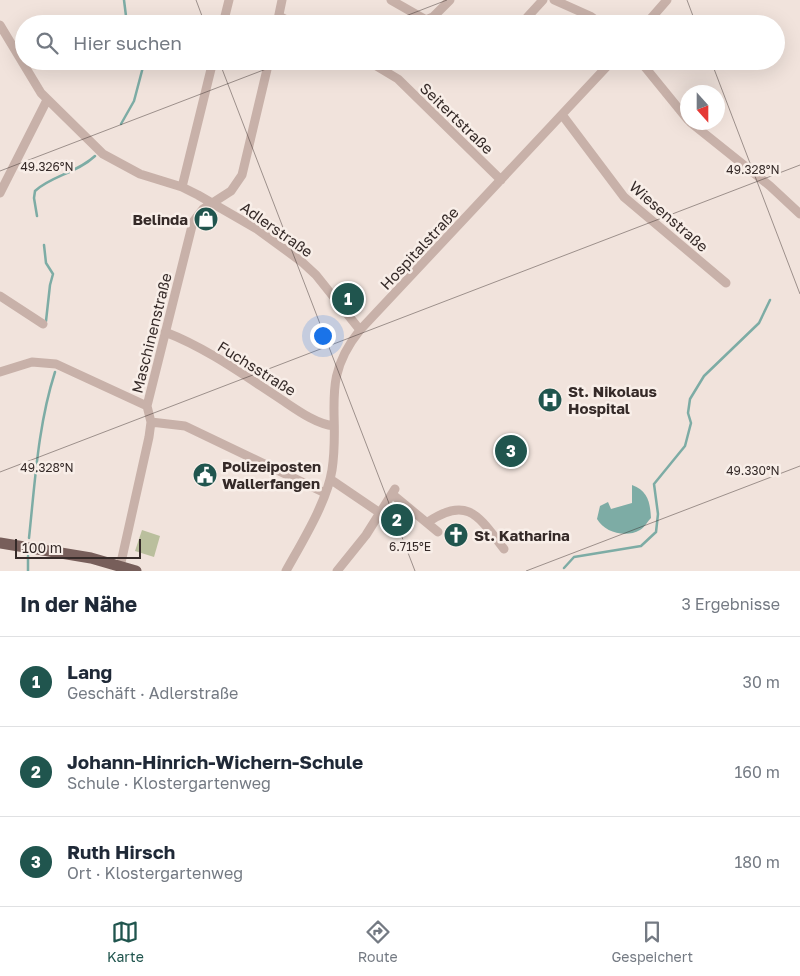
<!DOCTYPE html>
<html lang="de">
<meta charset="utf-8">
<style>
:root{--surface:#fff;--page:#f2f2f3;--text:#1f2937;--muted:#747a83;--line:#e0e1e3;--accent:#20554e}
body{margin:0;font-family:"Golos Text",sans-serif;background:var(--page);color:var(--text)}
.compass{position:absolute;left:680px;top:85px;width:45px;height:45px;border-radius:50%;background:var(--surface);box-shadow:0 5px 20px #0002;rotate:159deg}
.scale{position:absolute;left:15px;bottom:12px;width:126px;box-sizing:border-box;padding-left:5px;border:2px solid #352a28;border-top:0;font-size:14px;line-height:18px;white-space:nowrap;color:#352a28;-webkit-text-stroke:4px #f8eee8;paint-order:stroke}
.you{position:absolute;left:322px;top:335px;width:18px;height:18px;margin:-12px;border:4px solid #fff;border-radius:50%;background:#1a73e8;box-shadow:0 0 0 8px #1a73e833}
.badge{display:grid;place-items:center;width:32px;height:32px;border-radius:50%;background:var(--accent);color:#fff;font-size:16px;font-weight:700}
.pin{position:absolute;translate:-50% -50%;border:2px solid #fff;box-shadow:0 1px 5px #0006}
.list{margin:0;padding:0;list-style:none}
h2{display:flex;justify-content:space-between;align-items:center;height:65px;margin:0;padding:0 20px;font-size:21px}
h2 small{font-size:16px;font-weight:400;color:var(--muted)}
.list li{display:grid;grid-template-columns:32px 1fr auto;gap:15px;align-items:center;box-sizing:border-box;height:90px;padding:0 20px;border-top:1px solid var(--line)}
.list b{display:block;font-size:19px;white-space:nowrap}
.list p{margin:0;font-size:16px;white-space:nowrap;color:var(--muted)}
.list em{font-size:16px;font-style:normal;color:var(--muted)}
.icon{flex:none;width:28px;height:28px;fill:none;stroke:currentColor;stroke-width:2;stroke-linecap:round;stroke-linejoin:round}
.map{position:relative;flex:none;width:800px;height:571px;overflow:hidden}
.search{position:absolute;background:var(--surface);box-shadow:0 5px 20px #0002;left:15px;right:15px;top:15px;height:55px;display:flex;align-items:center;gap:12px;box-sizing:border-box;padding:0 18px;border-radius:28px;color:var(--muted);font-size:19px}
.sheet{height:335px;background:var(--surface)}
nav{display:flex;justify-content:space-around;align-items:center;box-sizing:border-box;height:70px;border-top:1px solid var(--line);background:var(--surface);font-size:14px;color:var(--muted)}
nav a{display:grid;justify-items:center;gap:2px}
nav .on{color:var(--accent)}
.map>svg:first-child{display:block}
.green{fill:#babf9d}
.water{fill:#7daca5}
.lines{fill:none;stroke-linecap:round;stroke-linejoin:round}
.stream{stroke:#7daca5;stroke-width:2.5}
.minor{stroke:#c8b1a9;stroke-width:9}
.major{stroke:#775e5a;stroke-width:11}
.ticks{fill:none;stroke:#352a28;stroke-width:1;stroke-opacity:0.45}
.labels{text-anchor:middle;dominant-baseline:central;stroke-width:5;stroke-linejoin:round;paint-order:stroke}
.street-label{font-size:15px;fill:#352a28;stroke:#f8eee8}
.poi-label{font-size:15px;font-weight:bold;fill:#352a28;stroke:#f8eee8;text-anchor:start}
.ticks-label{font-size:12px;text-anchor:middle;fill:#352a28;stroke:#f8eee8;stroke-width:5;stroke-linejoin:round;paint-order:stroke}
</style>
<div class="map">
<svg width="800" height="571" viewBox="0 0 800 571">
<rect width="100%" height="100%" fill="#f1e3dc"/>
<path class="green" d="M142,530l18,6 -6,21 -19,-6z"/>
<path class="water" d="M632,485c16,6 18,17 19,33 -3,3 -7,10 -11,12 -14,8 -35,3 -43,-11l3,-13 8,-4 3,7 21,-6z"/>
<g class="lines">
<path class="stream" d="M124,0l3,24
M121,124l13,-23 9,-34 -2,-6
M37,216l-3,-18 1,-7c16,-15 42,-18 60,-35
M44,245l2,18 7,11 -3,11 -4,36
M29,538c6,-56 9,-113 26,-166
M564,568l10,-11 67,-11 15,-14 2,-18 -4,-30 31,-38 6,-23 -3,-10 2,-14 14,-23 55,-53 11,-23
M28,571v-15"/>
<path class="minor" d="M391,0l35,20 7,-3 17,-17
M554,0l36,16 11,8
M279,16l15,8
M223,24l6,-24
M277,24l5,-24
M521,24l22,-24
M646,24l21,-24
M0,25l41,68 62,61 37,20 42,13 16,8 59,34 45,33 14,13 44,55
M368,61l30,18 103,101
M640,61l48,59
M563,116l61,81 102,86
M690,122l80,64 30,28
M182,187l31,-126
M0,193l47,-93
M0,296l43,28
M165,332c42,16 80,44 117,68 15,10 34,24 52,26
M0,372l32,-10 24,2 91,42
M151,422l34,4 140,67
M330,479l50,34
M392,494l46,38
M428,522c40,-27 51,-5 76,27
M120,567l29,-130 2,-15 -4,-16 46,-184 10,-13 28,-18 11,-16 27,-114
M286,571c16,-29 41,-69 46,-101 9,-58 -13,-89 28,-140l252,-269
M337,571l29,-36 29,-46"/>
<path class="major" d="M0,543l91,15 45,13"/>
</g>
<path class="ticks" d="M196,0l9,24M687,0l9,24M385,24l62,-24M219,61l196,510M711,61l89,233M0,171l287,-110M0,472l800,-307M526,571l274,-105"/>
<defs>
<symbol id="shop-disc" viewBox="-11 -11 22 22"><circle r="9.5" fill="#20554e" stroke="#f8eee8"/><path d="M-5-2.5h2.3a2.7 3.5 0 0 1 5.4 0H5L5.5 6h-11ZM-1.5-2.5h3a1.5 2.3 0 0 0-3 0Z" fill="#fff"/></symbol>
<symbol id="hospital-disc" viewBox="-11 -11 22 22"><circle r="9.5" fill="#20554e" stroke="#f8eee8"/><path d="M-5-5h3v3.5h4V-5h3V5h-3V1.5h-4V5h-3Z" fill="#fff"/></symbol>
<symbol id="civic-disc" viewBox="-11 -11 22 22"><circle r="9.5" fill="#20554e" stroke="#f8eee8"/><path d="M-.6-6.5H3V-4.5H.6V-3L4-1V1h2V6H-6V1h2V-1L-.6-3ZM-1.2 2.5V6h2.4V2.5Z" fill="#fff"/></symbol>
<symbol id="church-disc" viewBox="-11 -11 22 22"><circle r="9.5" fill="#20554e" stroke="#f8eee8"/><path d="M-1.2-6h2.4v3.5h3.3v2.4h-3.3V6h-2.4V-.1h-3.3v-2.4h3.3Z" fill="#fff"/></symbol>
</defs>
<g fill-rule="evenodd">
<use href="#shop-disc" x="192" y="205" width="28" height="28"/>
<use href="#hospital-disc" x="536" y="386" width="28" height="28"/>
<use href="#civic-disc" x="191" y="461" width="28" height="28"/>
<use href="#church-disc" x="442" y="521" width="28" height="28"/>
</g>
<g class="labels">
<g class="street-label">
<text transform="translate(457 118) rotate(44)">Seitertstraße</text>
<text transform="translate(669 216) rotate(41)">Wiesenstraße</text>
<text transform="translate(277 229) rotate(35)">Adlerstraße</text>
<text transform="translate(419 248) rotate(-47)">Hospitalstraße</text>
<text transform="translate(151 333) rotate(-76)">Maschinenstraße</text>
<text transform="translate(257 368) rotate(32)">Fuchsstraße</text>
</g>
<g class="poi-label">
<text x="188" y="219" text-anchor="end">Belinda</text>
<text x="568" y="391">St. Nikolaus<tspan x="568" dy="17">Hospital</tspan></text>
<text x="222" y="466">Polizeiposten<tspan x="222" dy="17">Wallerfangen</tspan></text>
<text x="474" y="535">St. Katharina</text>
</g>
</g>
<g class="ticks-label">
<text x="47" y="171">49.326°N</text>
<text x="753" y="174">49.328°N</text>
<text x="47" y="472">49.328°N</text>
<text x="753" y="475">49.330°N</text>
<text x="410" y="551">6.715°E</text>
</g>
</svg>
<svg class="compass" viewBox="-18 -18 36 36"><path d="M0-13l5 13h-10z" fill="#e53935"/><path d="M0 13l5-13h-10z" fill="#747a83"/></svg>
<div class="scale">100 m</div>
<div class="you"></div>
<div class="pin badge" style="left:348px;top:299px">1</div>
<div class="pin badge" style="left:397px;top:520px">2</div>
<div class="pin badge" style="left:511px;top:451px">3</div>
<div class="search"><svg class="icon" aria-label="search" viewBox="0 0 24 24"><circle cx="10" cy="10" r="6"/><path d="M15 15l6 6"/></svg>Hier suchen</div>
</div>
<section class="sheet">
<h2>In der Nähe<small>3 Ergebnisse</small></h2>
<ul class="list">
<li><span class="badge">1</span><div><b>Lang</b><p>Geschäft · Adlerstraße</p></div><em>30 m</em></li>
<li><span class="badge">2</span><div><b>Johann-Hinrich-Wichern-Schule</b><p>Schule · Klostergartenweg</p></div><em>160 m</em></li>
<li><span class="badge">3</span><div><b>Ruth Hirsch</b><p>Ort · Klostergartenweg</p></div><em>180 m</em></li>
</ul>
</section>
<nav>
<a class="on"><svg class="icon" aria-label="map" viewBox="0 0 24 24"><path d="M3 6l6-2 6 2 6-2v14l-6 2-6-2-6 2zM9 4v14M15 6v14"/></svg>Karte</a>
<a><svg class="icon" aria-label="directions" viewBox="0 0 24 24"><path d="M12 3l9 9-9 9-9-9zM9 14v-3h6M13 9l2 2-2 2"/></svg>Route</a>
<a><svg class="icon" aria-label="saved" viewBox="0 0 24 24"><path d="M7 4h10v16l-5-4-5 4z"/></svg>Gespeichert</a>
</nav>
